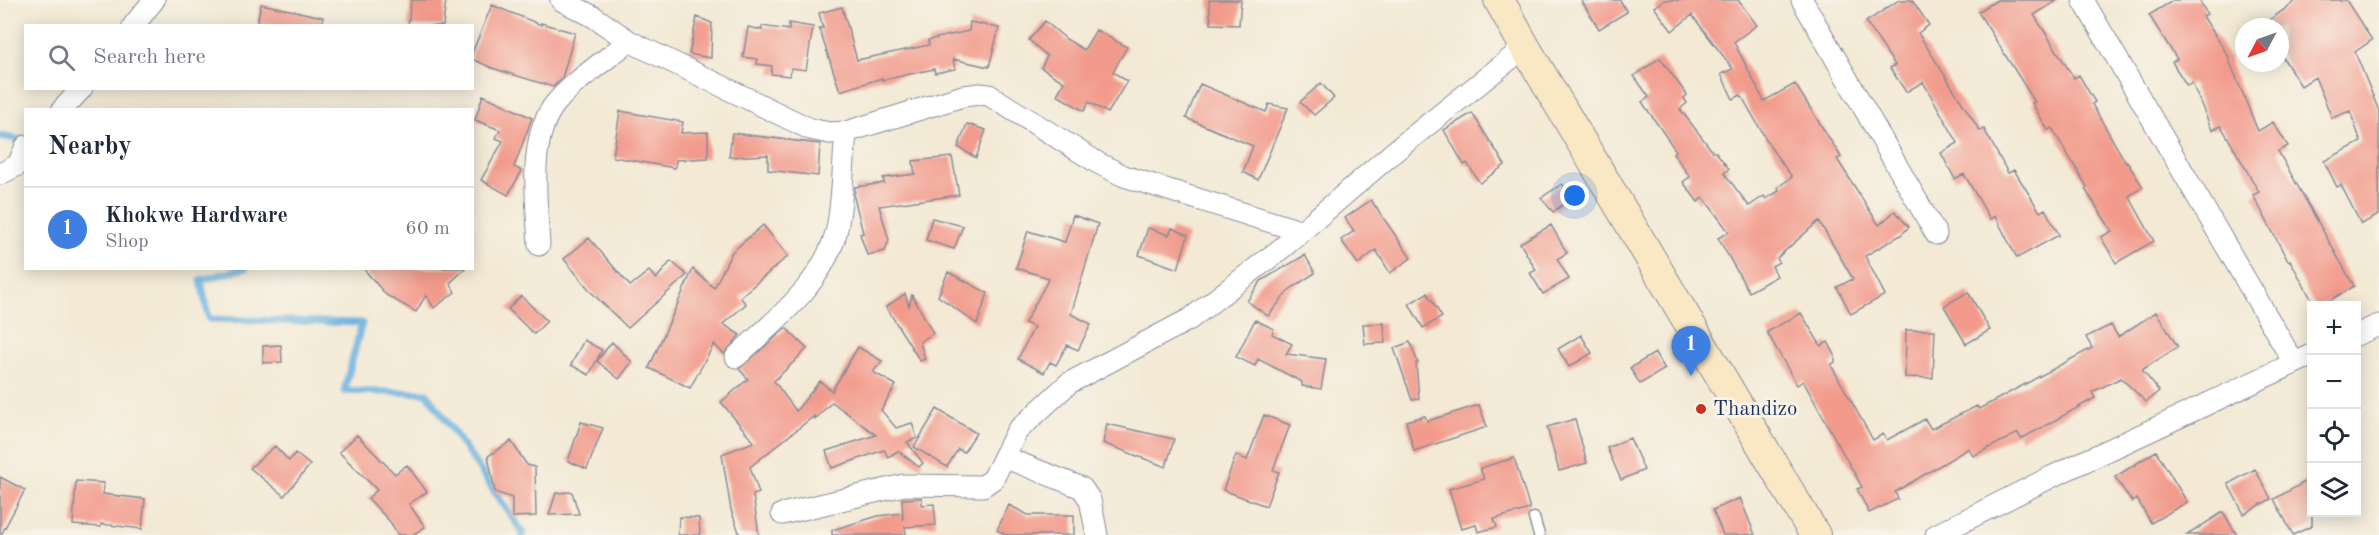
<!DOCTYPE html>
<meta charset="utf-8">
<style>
:root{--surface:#fff;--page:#f2f2f3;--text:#1f2937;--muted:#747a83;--line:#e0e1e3;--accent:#0b8043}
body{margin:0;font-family:"Old Standard TT",serif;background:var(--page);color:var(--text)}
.controls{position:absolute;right:18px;bottom:18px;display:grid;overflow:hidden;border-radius:0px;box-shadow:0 3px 15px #0003}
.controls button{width:54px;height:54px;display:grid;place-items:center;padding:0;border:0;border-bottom:2px solid var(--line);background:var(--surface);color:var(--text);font:30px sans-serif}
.compass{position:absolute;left:2235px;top:18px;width:54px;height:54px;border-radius:50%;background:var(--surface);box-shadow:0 3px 15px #0003;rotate:229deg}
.you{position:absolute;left:1575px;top:196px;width:21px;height:21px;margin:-15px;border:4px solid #fff;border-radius:50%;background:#1a73e8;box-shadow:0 0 0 9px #1a73e833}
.badge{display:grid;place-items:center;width:39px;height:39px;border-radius:50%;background:var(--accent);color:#fff;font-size:20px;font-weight:700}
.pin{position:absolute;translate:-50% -50px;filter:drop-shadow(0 2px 3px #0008)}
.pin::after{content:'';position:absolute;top:32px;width:21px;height:18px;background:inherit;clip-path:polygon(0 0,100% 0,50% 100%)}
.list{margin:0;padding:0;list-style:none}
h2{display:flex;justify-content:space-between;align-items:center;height:78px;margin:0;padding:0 24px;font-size:26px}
h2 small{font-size:20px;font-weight:400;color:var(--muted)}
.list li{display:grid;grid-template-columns:39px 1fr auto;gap:18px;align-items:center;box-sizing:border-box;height:84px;padding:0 24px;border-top:2px solid var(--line)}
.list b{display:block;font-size:22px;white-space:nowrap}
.list p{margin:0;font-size:20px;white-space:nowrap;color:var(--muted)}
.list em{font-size:20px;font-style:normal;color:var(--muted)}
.icon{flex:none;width:33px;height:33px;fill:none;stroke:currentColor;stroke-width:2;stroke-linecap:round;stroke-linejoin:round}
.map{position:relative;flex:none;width:2379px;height:535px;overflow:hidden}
.search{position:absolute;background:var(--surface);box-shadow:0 3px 15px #0003;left:24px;top:24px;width:450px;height:66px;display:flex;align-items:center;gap:15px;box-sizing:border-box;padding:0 21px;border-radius:0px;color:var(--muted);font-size:22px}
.panel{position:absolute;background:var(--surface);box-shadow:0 3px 15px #0003;left:24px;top:108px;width:450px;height:162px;border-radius:0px}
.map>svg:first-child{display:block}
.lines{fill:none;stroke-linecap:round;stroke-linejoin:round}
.stream{stroke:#67b1df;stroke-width:7}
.building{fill:#f29b8c}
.service-casing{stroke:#878c99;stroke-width:13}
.minor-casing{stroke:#878c99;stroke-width:23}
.secondary-casing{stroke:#878c99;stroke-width:32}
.service{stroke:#fff;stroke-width:10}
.minor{stroke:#fff;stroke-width:21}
.secondary{stroke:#fae7c3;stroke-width:30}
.poi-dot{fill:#c8321e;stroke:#f7f3e8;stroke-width:2}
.labels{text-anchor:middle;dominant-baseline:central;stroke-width:6;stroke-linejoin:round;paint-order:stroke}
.poi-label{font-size:21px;fill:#1b2f5e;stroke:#f7f3e8;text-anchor:start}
</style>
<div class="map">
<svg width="2379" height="535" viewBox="0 0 2379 535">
<rect width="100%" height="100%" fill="#f7f3e8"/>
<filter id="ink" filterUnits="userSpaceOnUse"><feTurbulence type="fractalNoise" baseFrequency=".0167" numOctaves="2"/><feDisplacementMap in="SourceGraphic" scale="12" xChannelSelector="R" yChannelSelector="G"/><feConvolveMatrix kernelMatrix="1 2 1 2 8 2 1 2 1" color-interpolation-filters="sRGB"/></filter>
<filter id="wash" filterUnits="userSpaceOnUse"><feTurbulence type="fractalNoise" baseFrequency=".008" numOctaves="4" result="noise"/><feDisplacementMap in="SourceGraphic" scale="24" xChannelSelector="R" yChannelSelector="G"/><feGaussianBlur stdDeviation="1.35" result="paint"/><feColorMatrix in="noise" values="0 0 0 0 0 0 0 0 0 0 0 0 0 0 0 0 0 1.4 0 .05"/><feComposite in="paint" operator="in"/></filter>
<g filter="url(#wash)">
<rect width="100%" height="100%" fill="#f3e9d4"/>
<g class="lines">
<path class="stream" d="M0,136l26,5
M246,268l-45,12 8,39 153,4 -18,68 83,2 96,140 -1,2"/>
</g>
<g id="blocks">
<path class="building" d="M411,0h35l-3,26h-35z
M1209,0h32l-2,25 -28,-1z
M1581,0h39l7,12 -28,17z
M1665,0h73l19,25 -23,17 30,59 31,-17 46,73 -4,2 42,66 16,-14 14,16 -8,8 -36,21 20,39 -34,19 -14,-27 16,-8 -34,-58 -42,37 2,4 -7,4 5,10 -28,16 -31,-54 11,-6 -26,-35 -5,5 -15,-20 7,-5 -17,-24 3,-2 -34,-49 7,-5 -15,-21 26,-18 27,37 -3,3 3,5 -7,6 33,43h3l13,17 -5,4 25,33 15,-10 2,3 13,-8 -1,-4 14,-10 -21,-29 -30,-53 -8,4 -12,-25 12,-5 -41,-54 -20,16 -18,-24z
M1899,0h13l17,25 -11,8 62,98 4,-2 24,44 6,-3 26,42 5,-3 14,26 -42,23 -22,-42 -5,3 -26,-45 -9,5 -14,-26 17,-10 -35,-61 -17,10 -16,-24 5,-3 -29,-43z
M1997,0h61l-24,15 40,63 5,-3 16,27 -3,2 34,59 1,-1 16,25 -14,9 25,45 -38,22 -15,-26 11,-6 -27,-42 2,-2 -35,-59 -4,2 -16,-27 3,-1 -57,-90z
M2174,0h25l8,14 -4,2 27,43 -1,1 29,71 15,-9 15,24 -10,5 76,135 -33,20h-6l-25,-46 -2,1 -35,-66 6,-3 -38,-66 -9,4 -20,-47 -5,3 -15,-24 5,-3 -28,-44z
M2297,0h49l26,40 -17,12 24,59v104l-18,9 -20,-39 -4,2 -13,-26 37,-19 -11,-31 -18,7 -17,-41 -14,9 -21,-33v-26h-20z
M261,4l62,13v9h-51l-15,-3z
M492,5l49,20v-2l34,10 -13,45 -9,9 -61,-19 -20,-9v-6z
M842,7l15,53 72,-15 -1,-5 41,-9 1,-9 29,6 -10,39 -36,-8 2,10 -20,4 -1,-4 -52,11v-2l-42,13 -21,-63h4l-4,-15z
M697,17l15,6 -1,35 -22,-4z
M1045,21l21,18 18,11 12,-20 31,17 -14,25 14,9 -19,32 -19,-11 -5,9 -27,-16 7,-13 -23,-14 6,-12 -18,-16z
M789,23l24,4 -7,43 -15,-2 -1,8 -19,-2 1,-8 -15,-2v-5l-14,-2 5,-30 14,3v-4l27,4z
M1321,83l13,15 -20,17 -14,-13z
M1200,84l66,28 3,-8 19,4 -30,72 -15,-8 10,-26 -67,-28z
M483,95l49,23 -18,49 8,4 -14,24 -27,-15 22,-39 -7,-3 4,-8 -25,-10z
M620,111l63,11 -2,11 27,-1v26l-32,2 -1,8 -62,-11z
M1472,113l33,52 -25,18 -13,-20 -3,2 -20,-35z
M967,124l19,6 -10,28 -18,-11z
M732,133l88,11 -2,32 -50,-6v-15l-39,2z
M952,157l7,38 -80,11 10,34 -4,11 -18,4 -7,-21 3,-1 -9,-36 1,-10 29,-4 -1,-5 32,-4 -2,-13z
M1562,184l11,13 -20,15 -12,-14z
M1371,200l40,58 -21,15 -14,-23 -18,14 -17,-24 13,-9 -9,-13z
M1073,215l25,9 -27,90 20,10 -13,26 -11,-5 -11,20 -6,-3 -6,11 -26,-14 16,-32 -9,-4 24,-45 -33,-10 12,-37 37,11z
M932,218l31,8 -9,23 -28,-9z
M763,225l25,31 -48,41 6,7 -23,20 17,11 -16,19 -10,-10 -24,44 -41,-20 44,-99 21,19 18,-36z
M1551,225l16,28 -10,6 12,20 -26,15 -13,-21 6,-3 -16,-27z
M1148,228l21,7 3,-7 16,7 -10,34 -39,-14z
M589,238l41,48 19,-15 7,8 15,-18 16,14 -59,53 -36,-35 -28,-34z
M1305,255l10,18 -26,17 -21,26 -21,-15 14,-20z
M363,268h103l-16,15 5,9 -21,16 -8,-13 -10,17 -30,-17z
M948,272l40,21 -11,31 -39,-28z
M1968,292l22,38 -24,14 -22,-38z
M1427,293l15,24 -19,11 -14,-24z
M905,294l4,12 3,-11 21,38 -13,9 5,17 -5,2 -34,-54z
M521,296l26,25 -13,13 -26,-25z
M2156,312l22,35 -36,23 17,21 -13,11 -25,-24 -29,14 3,6 -74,41 -3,-6 -45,23 -4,-8 -74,44 3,7 -29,14 -12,-24 5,-2 -59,-106 -6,4 -30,-53 34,-19 20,33 7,-4 7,13v7l-4,3 42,75 10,-6 4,6 38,-21 6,10 46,-23 2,3 113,-61 -6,-11 25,-12 7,12z
M1255,320l19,9 -2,5 20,10 -6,10 40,5 -5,30 -19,-3v-4l-44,-23 -3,7 -19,-9z
M1384,323l1,20 -20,1 -2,-20z
M786,328l21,21 -33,32 22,30 24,-30 12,10 26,-44 24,14 -9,11 23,13 -15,25 15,18 16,-5 5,15 -10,4 16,21 -4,4 -21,-16 -10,6 -4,-7 -52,18 -6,-17 50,-16 -44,-33 -17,17 -1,-3 -64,51 9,26 -6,2 6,40h-19l-9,-25 -9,-56 32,-12 -33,-40 27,-23 -9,-10z
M1906,330h29l-2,48 -28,-1z
M1581,335l11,18 -23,14 -11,-18z
M584,340l18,10 -13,25 -18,-10z
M612,342l20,20 -13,17 -22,-18z
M1410,342l8,21h-2l3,36 -7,1 -18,-52z
M281,345l1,17 -19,1v-17z
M1655,353l10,16 -25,15 -10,-16z
M1479,405l8,22 -73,24 -8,-30 19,-5 2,5z
M937,409l39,24 -12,19 -6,-3 -11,18 -33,-20z
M1264,415l26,10 -17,45 6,2 -13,34 -43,-16 13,-35 11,5z
M1575,419l12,44 -28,8 -12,-44z
M581,422l22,6 -16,41 -19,-8z
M1107,424l67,15 -8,28 -63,-24z
M357,435l38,39 12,-9 20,27 -18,12 16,23 -13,8h-14l-7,-12 -23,-25 9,-8 -38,-38z
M1630,438l14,32 -23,10 -14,-32z
M511,441l16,24 8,2 1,49 -24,1v-19l-17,-6 -7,-36z
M275,446l14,15 6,-8 15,12 -26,31 -34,-28z
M2156,451l31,51 -36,21 -14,-24 -5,3 -17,-25z
M1514,458l16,51 -36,10 3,8 -19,5 -2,-7 -15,4 -12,-40 35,-10 -4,-11z
M2255,469l16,30 -27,15 -16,-30z
M0,477l25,13 -24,45h-1z
M2312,478v48l-19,9 -19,-36z
M76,481l28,2 -1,11 42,5 -3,30 -41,-5v3l-28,-2z
M572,492l7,22 -30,1 7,-22z
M922,498v7l12,-1 2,21 -31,2 1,8h-74v-5l46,-14 24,-3 1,7 -1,-21z
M1740,498l15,37h-32l-10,-25z
M1009,505l19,10h46v20h-68l-9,-5z
M2223,512l14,23h-50z
M679,517l20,1 1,17h-22z"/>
</g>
</g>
<g filter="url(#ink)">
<use href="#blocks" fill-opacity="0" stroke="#878c99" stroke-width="1.5"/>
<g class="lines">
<defs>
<path id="service" d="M1534,518l5,17"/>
<path id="minor" d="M561,0l33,17 35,24 181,88 19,4 17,-1 117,-36 17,-2 9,1 109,68 26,13 176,55
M1802,0l134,234
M2083,0l211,363
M133,26l21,-26
M62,110l20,-22
M0,174l18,-9 8,-19
M539,245c-2,-41 -11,-101 13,-137 16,-23 54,-48 77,-67
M2356,335l23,-10
M736,357c39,-37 88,-73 101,-128 6,-29 6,-67 9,-97
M1004,457l78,31 8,12 7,35
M782,514l122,-29 79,1 10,-7 24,-48 52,-48 121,-64 92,-71 113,-97 130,-104
M1936,535l115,-58 261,-122"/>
<path id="secondary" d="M1499,0l26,47 290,488"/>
</defs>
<use href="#service" class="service-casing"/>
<use href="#minor" class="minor-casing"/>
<use href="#secondary" class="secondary-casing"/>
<use href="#service" class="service"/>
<use href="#minor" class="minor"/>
<use href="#secondary" class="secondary"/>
</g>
</g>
<circle class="poi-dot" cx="1701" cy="409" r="6"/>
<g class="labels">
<g class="poi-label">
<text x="1713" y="409">Thandizo</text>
</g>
</g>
</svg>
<div class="controls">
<button>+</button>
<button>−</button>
<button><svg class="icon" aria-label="locate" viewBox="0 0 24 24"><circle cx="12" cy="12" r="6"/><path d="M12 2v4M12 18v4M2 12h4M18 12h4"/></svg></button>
<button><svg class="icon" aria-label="layers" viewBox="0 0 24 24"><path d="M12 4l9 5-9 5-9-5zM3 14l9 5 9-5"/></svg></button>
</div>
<svg class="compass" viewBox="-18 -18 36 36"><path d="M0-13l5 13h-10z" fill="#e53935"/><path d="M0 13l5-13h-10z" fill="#747a83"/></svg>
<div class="you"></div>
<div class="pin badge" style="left:1691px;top:376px;background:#3f7fe0">1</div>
<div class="search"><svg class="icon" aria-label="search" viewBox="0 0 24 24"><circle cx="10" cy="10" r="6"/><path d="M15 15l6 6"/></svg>Search here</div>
<section class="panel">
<h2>Nearby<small></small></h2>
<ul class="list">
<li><span class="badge" style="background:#3f7fe0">1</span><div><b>Khokwe Hardware</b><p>Shop</p></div><em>60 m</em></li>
</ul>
</section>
</div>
